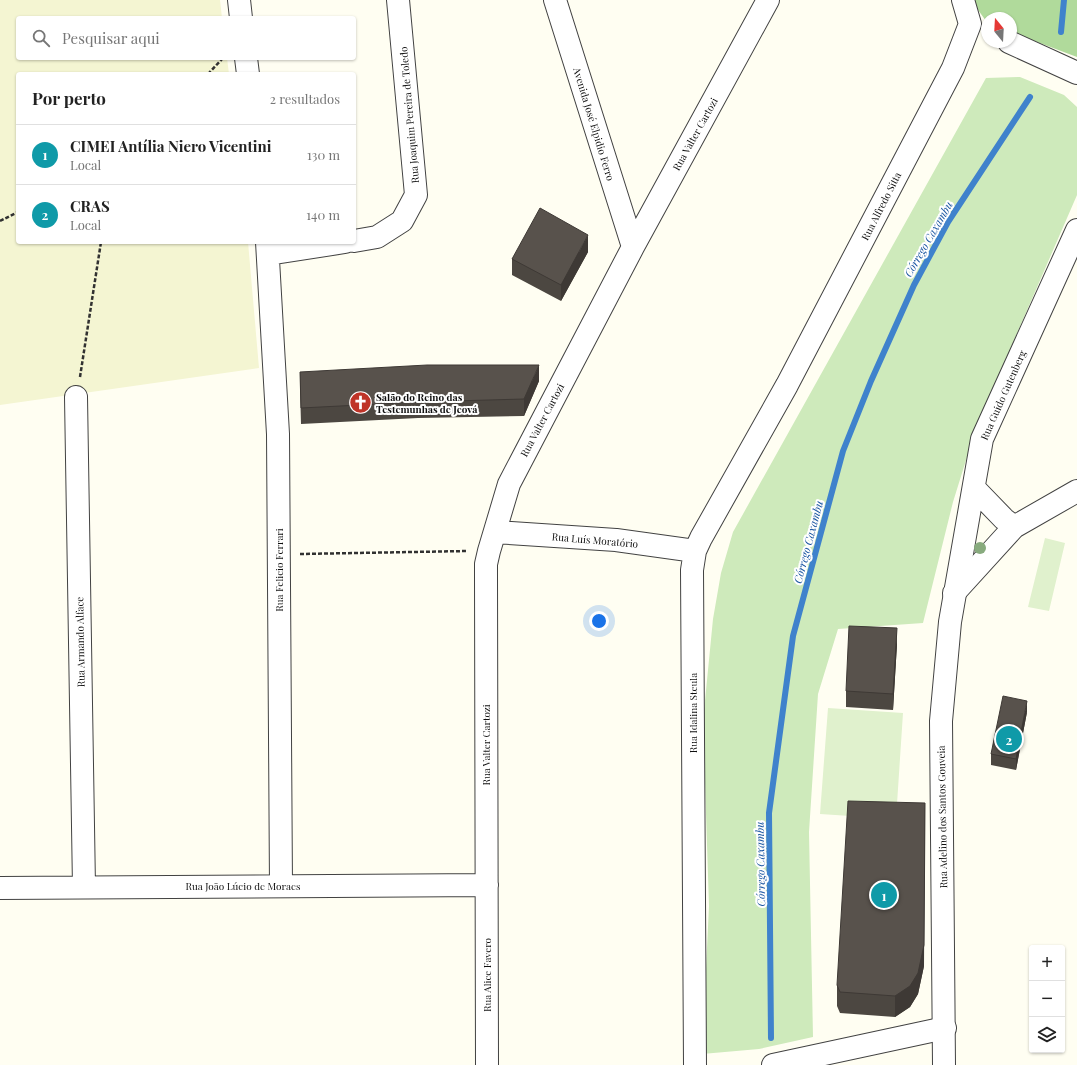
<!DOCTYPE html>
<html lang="pt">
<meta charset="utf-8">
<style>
:root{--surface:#fff;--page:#f2f2f2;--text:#222;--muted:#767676;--line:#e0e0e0;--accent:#7c3aed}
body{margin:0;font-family:"Playfair Display",serif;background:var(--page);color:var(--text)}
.controls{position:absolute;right:12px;bottom:12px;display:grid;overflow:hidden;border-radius:4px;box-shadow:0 1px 3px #0004}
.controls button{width:36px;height:36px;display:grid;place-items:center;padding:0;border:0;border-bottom:1px solid var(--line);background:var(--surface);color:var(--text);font:20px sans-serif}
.compass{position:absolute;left:981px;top:12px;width:36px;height:36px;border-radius:50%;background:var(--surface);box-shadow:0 1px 3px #0004;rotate:342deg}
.you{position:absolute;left:599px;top:621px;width:14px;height:14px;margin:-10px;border:3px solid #fff;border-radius:50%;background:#1a73e8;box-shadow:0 0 0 6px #1a73e833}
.badge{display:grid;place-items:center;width:26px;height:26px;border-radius:50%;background:var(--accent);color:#fff;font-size:13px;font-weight:700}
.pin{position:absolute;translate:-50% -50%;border:2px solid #fff;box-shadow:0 1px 4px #0006}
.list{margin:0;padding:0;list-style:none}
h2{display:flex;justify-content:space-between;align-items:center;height:52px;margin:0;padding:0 16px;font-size:17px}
h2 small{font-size:13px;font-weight:400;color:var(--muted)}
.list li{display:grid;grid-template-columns:26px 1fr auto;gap:12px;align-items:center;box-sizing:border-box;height:60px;padding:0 16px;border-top:1px solid var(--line)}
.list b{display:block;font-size:15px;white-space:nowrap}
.list p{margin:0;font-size:13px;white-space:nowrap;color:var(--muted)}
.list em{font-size:13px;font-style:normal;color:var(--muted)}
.icon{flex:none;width:22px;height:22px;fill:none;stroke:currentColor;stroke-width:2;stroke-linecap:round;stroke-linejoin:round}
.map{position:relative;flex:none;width:1077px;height:1065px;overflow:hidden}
.search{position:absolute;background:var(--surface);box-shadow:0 1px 3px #0004;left:16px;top:16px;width:340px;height:44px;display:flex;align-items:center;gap:10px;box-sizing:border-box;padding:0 14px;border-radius:4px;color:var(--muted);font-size:15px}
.panel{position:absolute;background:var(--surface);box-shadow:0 1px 3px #0004;left:16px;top:72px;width:340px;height:172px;border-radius:4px}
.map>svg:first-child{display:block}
.farmland{fill:#f4f5d2}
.green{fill:#ceeabb}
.forest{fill:#b0da9b}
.pitch{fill:#e0f1cd}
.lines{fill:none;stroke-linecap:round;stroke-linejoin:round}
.stream{stroke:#3f82cc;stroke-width:6}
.minor-casing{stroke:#424242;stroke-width:24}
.tertiary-casing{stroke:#424242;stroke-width:24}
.path{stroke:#313131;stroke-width:2.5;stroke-dasharray:4 2;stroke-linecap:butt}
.minor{stroke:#fff;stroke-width:22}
.tertiary{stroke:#fff;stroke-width:22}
.tree{fill:#88ab7e}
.wall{fill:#4c4741}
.shaded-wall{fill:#3e3935}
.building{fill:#58524c;stroke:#3e3935}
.labels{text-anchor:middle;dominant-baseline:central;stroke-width:4;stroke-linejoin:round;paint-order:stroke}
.street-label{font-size:10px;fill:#0f0f0f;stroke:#fff}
.poi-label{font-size:10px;font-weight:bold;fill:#0f0f0f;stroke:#fff;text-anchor:start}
.water-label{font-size:11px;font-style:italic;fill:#1955a1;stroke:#fff}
</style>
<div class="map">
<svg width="1077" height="1065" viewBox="0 0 1077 1065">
<rect width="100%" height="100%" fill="#fffef2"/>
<path class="farmland" d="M0,0h220l2,18h-204v40h209l2,16h-211v168h230l11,126 -259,37z"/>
<path class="green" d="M1020,77l44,18 13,12v88l-101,233 -23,74 -30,121 -85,6 -20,65 -9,138 4,205 -54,12 -57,5 7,-148 -6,-185 10,-102 8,-46 12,-41 253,-454z"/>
<path class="forest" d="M971,0h106v57l-66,-25v-14h-24l-1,3z"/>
<path class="pitch" d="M1045,538l20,5 -16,68 -21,-4z
M828,708l75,5 -7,106 -76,-5z"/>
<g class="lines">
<path class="stream" d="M1061,32l3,-32
M771,1038l-2,-225 24,-177 50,-185 28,-70 43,-96 34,-63 82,-125"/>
<defs>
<path id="minor" d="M239,0l2,18
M555,0l78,247
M1009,42l68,31
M246,58l2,16
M354,241l23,-4 25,-16 14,-26 -18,-195
M267,242l11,192 3,452
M268,254l77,-12
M76,397l8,490
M495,532l121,8 79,11
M954,593l60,-66 63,-36
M0,888l487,-3
M487,1065l-1,-490v-11l3,-13 20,-67 124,-237 135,-247
M695,1065l-3,-495 3,-19 6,-13 86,-153 166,-317 17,-44 -7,-24
M773,1065l172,-37"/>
<path id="tertiary" d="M974,488l30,31 10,8
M944,1065l-3,-344 9,-99 32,-183 95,-209"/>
</defs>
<use href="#minor" class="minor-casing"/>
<use href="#tertiary" class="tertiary-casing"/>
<path class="path" d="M208,74l15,-16
M0,221l18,-9
M80,377l21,-135
M300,554l167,-3"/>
<use href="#minor" class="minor"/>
<use href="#tertiary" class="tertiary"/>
</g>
<circle class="tree" cx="980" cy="548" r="6"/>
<path class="wall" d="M588,252l-27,49 -49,-26v-16z
M300,372l239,9 -15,35 -106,2 -117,6 -1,-36z
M897,644l-4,66 -47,-3v-16z
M1027,712l-11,58 -25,-5v-11z
M924,966l-6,28 -8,13 -15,10 -55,-4 -3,-7v-21z"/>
<path class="shaded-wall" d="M588,235v17l-27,49v-16z
M539,365v16l-15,35v-17z
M897,628v16l-4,66v-16z
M1027,701v11l-11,58v-11z
M925,803l-1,163 -6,28 -8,13 -15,10v-21z"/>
<path class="building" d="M540,208l48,27 -27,50 -49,-26z
M427,365h112l-15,34 -106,3 -117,6 -1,-36z
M849,626l48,2 -4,66 -47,-3z
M1003,696l24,5 -11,58 -25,-5z
M848,801l77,2 -1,142 -6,28 -8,13 -15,10 -55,-4 -3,-7z"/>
<defs>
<symbol id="church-disc" viewBox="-11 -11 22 22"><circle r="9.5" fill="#bf3428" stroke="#fff"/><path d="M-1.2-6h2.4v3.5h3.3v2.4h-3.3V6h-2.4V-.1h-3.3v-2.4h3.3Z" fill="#fff"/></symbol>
</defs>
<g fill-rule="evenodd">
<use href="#church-disc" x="348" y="390" width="25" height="25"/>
</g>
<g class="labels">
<g class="street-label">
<text transform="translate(409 115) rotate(-95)">Rua Joaquim Pereira de Toledo</text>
<text transform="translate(594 124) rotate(73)">Avenida José Elpidio Ferro</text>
<text transform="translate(695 134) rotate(-61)">Rua Valter Cartozi</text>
<text transform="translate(881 206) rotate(-63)">Rua Alfredo Sitta</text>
<text transform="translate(1003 395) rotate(-66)">Rua Guido Gutenberg</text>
<text transform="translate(542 420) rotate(-62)">Rua Valter Cartozi</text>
<text transform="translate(595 540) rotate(5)">Rua Luís Moratório</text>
<text transform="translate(279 570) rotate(-90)">Rua Felicio Ferrari</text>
<text transform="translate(80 642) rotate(-91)">Rua Armando Alface</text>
<text transform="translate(693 713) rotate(-90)">Rua Idalina Steula</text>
<text transform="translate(486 745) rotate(-90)">Rua Valter Cartozi</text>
<text transform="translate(942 817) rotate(-91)">Rua Adelino dos Santos Gouveia</text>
<text x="243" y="886">Rua João Lúcio de Moraes</text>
<text transform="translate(487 975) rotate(-90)">Rua Alice Favero</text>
</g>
<g class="poi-label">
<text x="376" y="397">Salão do Reino das<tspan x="376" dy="12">Testemunhas de Jeová</tspan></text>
</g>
<g class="water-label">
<text transform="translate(928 239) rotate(-60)">Córrego Caxambu</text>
<text transform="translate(808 542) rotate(-75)">Córrego Caxambu</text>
<text transform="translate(760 864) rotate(-91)">Córrego Caxambu</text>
</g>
</g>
</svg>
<div class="controls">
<button>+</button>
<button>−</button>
<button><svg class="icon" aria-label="layers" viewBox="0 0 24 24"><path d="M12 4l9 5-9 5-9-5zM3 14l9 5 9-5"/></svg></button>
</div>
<svg class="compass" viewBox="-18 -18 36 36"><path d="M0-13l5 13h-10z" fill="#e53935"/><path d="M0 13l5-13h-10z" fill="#767676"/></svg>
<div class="you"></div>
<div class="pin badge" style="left:884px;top:895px;background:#0f9aa8">1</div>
<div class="pin badge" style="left:1009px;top:739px;background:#0f9aa8">2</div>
<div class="search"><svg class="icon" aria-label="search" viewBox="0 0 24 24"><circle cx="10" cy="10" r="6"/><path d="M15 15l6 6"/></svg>Pesquisar aqui</div>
<section class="panel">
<h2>Por perto<small>2 resultados</small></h2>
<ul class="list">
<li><span class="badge" style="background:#0f9aa8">1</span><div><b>CIMEI Antília Niero Vicentini</b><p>Local</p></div><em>130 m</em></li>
<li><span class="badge" style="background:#0f9aa8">2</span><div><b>CRAS</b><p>Local</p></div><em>140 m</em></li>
</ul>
</section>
</div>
